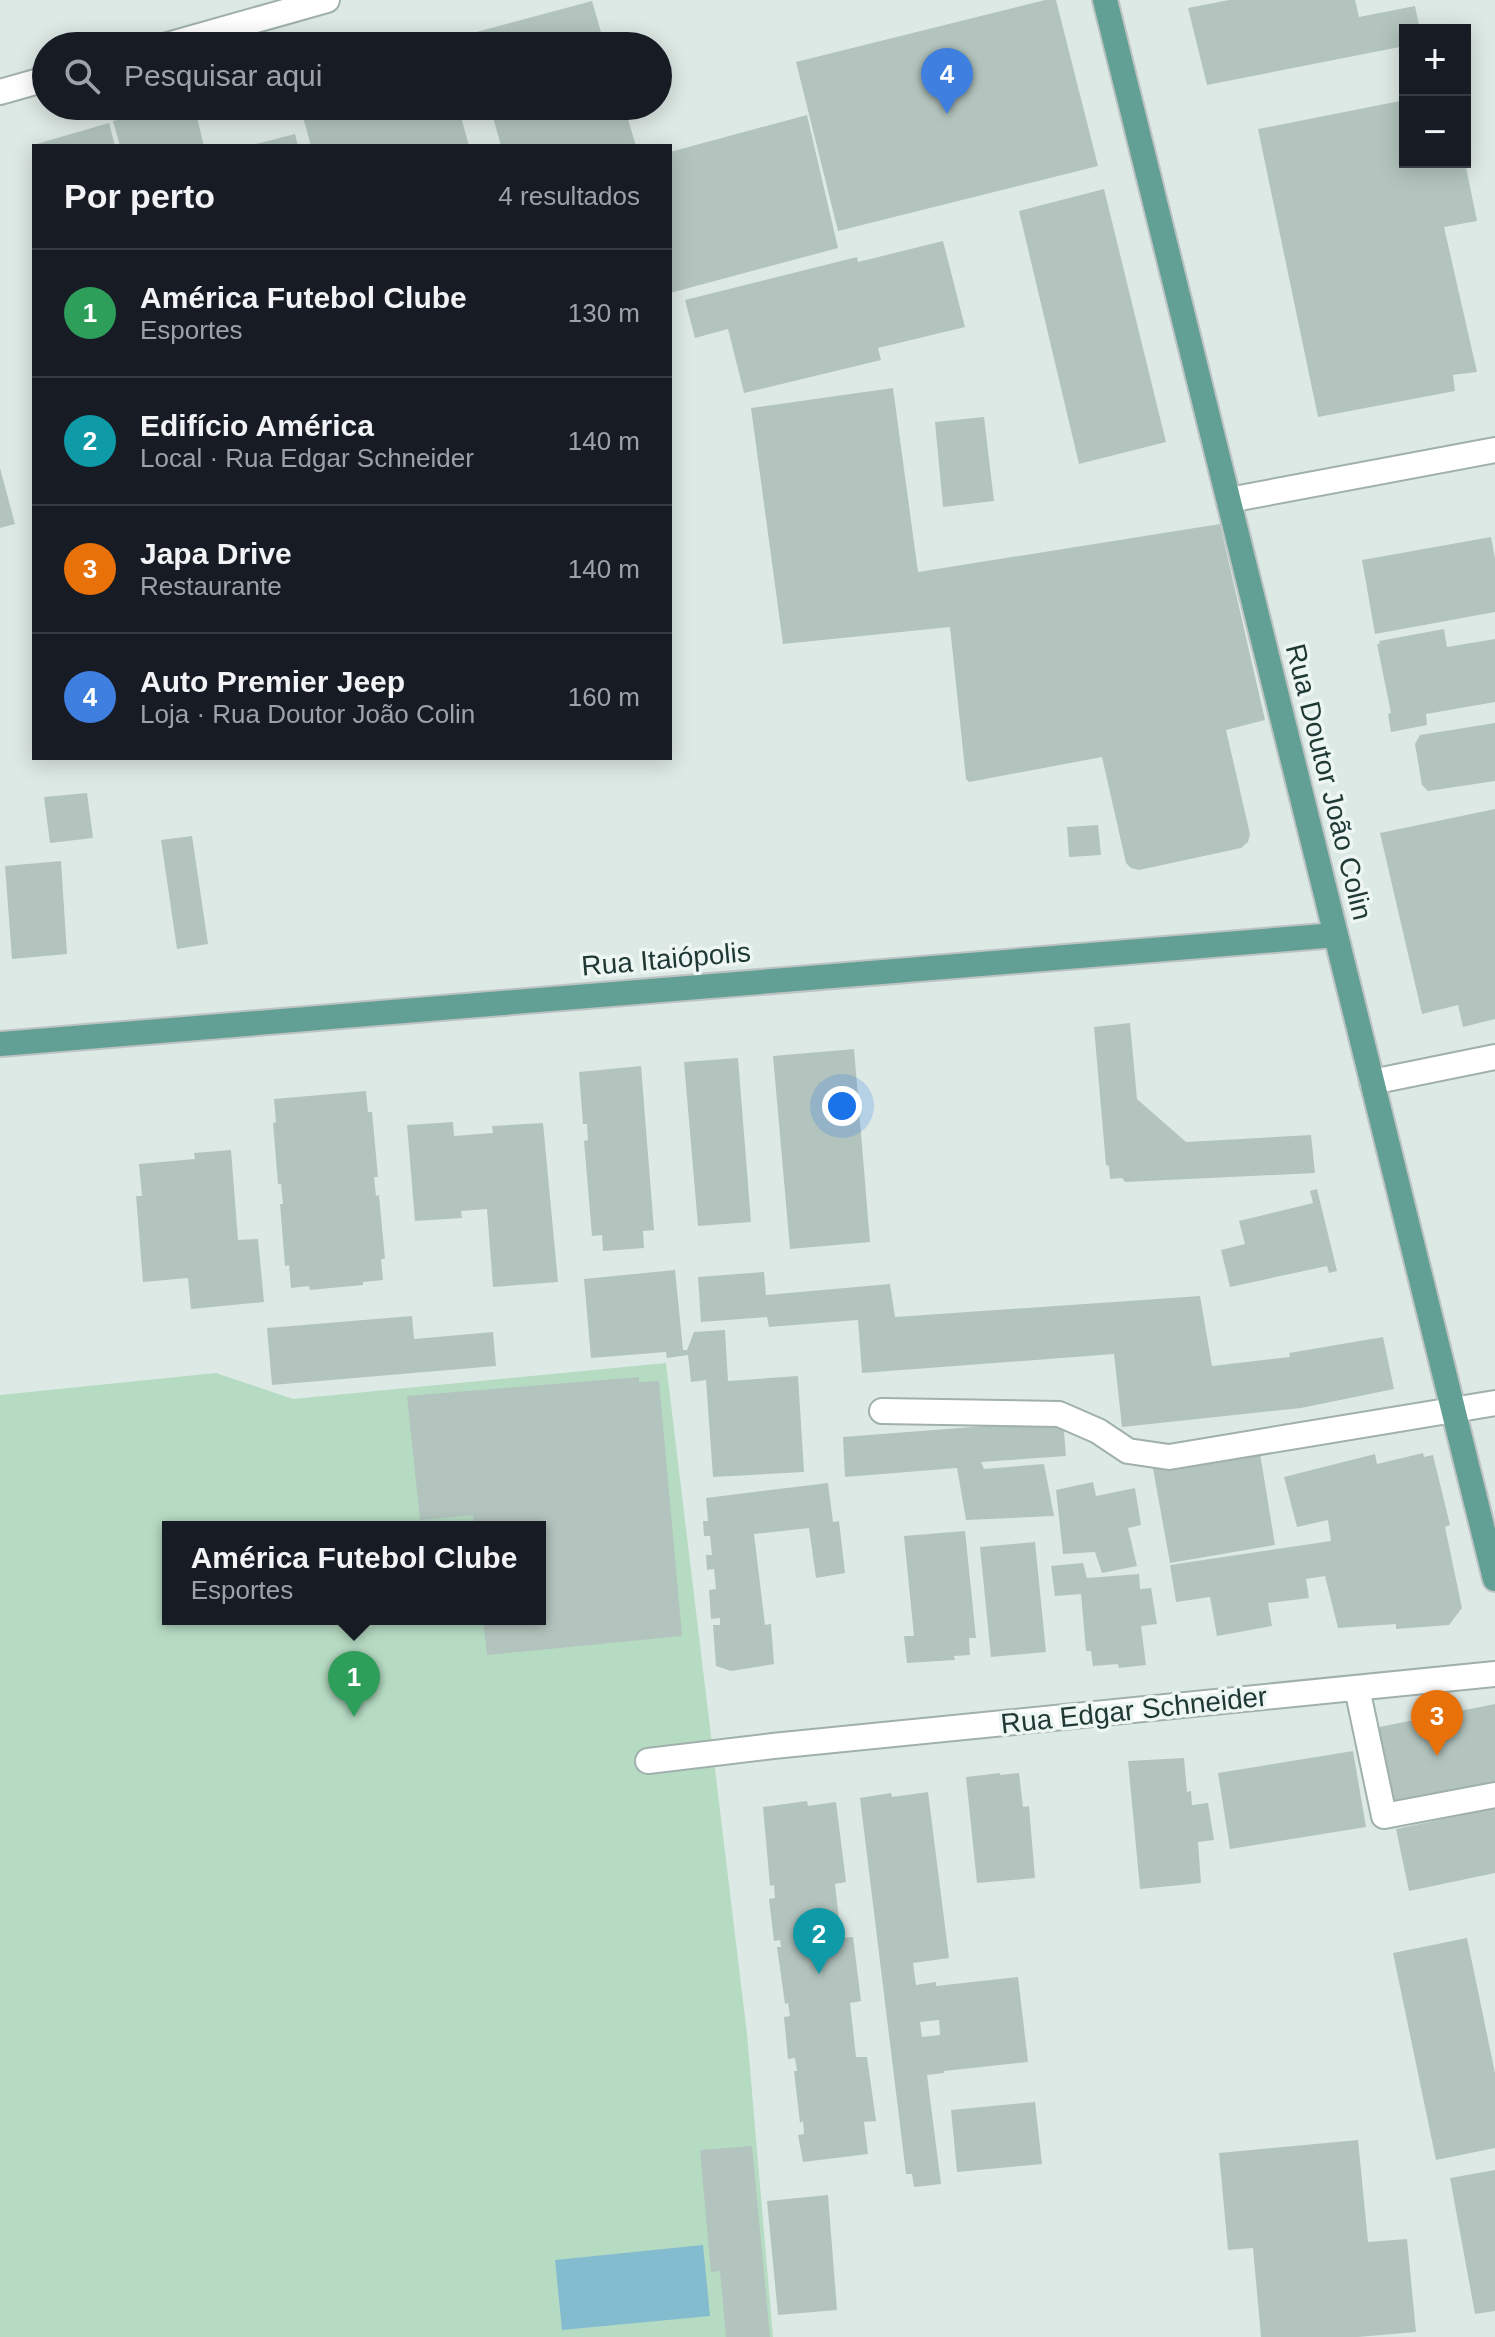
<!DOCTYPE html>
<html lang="pt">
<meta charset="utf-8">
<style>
:root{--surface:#171b24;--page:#242831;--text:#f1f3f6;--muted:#9ea1a6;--line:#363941;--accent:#ea580c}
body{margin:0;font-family:Helvetica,sans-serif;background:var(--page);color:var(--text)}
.controls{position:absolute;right:24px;top:24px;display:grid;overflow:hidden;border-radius:0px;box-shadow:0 4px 20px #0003}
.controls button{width:72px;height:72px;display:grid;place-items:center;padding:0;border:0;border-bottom:2px solid var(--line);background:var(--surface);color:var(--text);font:40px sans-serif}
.you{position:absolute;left:842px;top:1106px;width:28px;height:28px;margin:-20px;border:6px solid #fff;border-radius:50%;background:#1a73e8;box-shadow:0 0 0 12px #1a73e833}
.badge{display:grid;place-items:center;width:52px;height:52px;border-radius:50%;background:var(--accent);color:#fff;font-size:26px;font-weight:700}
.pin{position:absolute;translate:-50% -66px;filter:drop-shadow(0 2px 4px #0008)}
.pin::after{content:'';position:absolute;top:42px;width:28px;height:24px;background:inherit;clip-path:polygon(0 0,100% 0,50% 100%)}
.popup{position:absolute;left:162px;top:1521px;width:384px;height:104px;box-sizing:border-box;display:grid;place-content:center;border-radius:0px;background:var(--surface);filter:drop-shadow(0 2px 6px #0005);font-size:26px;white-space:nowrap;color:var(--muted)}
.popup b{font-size:30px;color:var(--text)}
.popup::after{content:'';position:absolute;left:50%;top:100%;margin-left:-16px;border:16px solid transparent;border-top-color:var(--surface)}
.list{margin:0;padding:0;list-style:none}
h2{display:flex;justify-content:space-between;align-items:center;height:104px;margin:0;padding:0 32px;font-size:34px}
h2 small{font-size:26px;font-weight:400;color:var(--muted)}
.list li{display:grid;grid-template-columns:52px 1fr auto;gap:24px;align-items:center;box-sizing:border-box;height:128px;padding:0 32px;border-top:2px solid var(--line)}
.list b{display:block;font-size:30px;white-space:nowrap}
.list p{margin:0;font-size:26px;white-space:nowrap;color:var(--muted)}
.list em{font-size:26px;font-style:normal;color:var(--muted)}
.icon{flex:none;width:44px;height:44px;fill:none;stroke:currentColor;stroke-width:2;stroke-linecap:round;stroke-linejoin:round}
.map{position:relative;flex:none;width:1495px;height:2337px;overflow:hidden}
.search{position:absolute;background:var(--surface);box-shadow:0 4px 20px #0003;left:32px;top:32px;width:640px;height:88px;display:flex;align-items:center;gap:20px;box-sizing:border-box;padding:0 28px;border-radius:44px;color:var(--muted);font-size:30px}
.panel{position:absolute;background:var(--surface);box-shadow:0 4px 20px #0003;left:32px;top:144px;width:640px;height:616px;border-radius:0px}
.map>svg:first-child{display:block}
.green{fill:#b6dbc3;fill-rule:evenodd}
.water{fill:#84bccf}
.building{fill:#b3c4be;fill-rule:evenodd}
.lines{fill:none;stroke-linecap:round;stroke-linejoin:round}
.minor-casing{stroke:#a0b0ac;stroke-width:28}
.major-casing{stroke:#bcc3c2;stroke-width:28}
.minor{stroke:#fff;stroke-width:24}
.major{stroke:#629f95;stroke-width:24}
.labels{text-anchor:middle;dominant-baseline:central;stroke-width:7;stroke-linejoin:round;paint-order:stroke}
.street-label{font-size:28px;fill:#1f3834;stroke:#edf6f3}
</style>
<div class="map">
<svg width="1495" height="2337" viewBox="0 0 1495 2337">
<rect width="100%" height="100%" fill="#dde9e5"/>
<path class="green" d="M666,1363l81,671 26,303h-773v-942l216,-22 77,26zM168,1527h372v92h-372z"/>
<path class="water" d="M703,2245l7,71 -148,14 -7,-70z"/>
<path class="building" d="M1045,0h11l42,166 -260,65 -42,-169z
M1229,0h126l4,17 56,-11 5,24h-15v16l-198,39 -19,-77z
M592,1l13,45h-132l-4,-12z
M1405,100v62h60l12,59 -33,6 33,145 -24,3 2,16 -137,26 -60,-288z
M168,106h26l10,40h-84l-7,-25z
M300,106h158l11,40h-158z
M490,106h134l12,40h-135z
M807,115l31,133 -168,45v-141z
M109,123l6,23h-82v-1z
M295,134l3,12h-46v-1z
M1104,189l62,253 -87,22 -60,-253z
M943,241l22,86 -87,21 3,12 -137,33 -16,-64 -33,9 -10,-38 172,-43 1,5z
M893,388l25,184 302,-48 45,196 -39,10 24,104 -2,8 -7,6 -102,22 -8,-2 -5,-5 -24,-106 -133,25 -3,-3 -16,-152 -167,17 -32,-236z
M984,417l10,84 -51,6 -8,-85z
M0,468l15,56 -15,4z
M1491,537l4,22v53l-120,22 -13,-74z
M1444,629l3,18 48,-8v63l-69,12 1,11 -36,7 -3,-18 3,-1 -14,-69h3l-1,-3z
M1495,723v58l-67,10 -6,-6 -7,-41 5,-9z
M87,793l6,45 -43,5 -6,-46z
M1495,809v210l-32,8 -5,-22 -36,9 -42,-181z
M1098,825l3,30 -32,2 -2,-30z
M192,836l16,108 -31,5 -16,-109z
M61,861l6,93 -55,5 -7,-93z
M1130,1023l7,76 49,43 125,-7 4,38 -190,9 -3,-4 -12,1 -1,-13 -3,-1 -12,-138z
M854,1049l16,193 -80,7 -17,-193z
M738,1058l13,164 -53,4 -14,-164z
M641,1066l13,164 -11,1 1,17 -41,3 -1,-16 -10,1 -8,-95 4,-1 -1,-16h-4l-4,-52z
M366,1091l2,21h4l6,65h-4l2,19 3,-1 6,64h-4l2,21 -20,2v3l-53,5 -1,-4 -18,2 -2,-23 -4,1 -5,-62h3l-2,-20h-3l-5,-61 3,-1 -2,-23z
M453,1122l1,14 39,-3 -1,-7 51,-3 15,159 -65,5 -6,-78 -26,2 1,7 -47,3 -8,-96z
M231,1150l7,90 20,-1 6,63 -73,7 -3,-31 -45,4 -7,-86h6l-3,-32 56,-5 -1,-6z
M1317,1189l20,82 -8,2 -2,-7 -97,21 -9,-37 24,-6 -6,-23 74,-18 -3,-12z
M675,1270l8,80h4l7,-18 31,-2 3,51 70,-5 6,96 -91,5 -7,-97 -15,2 -3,-27 -21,3 -1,-6 -75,6 -7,-79z
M764,1272l2,23 124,-11 5,33 305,-21 12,70 78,-9 -1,-4 94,-16 11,52 -93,19 -179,19 -8,-73 -252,19 -4,-53 -89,7 -2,-10 -66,5 -3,-45z
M412,1316l2,23 79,-7 3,34 -224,19 -5,-57z
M639,1377v5l20,-1 23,255 -195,19 -4,-36h57v-92h-66l-1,-12 -53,5 -13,-124z
M1063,1420l3,36 -85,6 3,7 60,-5 10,52 -88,4 -9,-52 -112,9 -2,-40z
M1259,1447l16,98 -105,18 -18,-100z
M1423,1453l1,4 9,-2 17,70 -5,2 17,81 -13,17 -53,4v-5l-58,4 -13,-52 -19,3 3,19 -41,5 4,23 -55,10 -7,-39 -34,5 -6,-37 161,-24 -3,-21 -31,7 -13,-50 91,-23 2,10z
M1093,1482l3,14 39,-8 6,37 -13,3 9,38 -35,7 -7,-21 -32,2 -7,-64z
M828,1483l5,39 6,-1 6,52 -29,5 -7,-50 -55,6 11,91 6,-1 3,40 -43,7 -15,-5 -3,-41h7v-7l-9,1 -2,-29 7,-1 -2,-20 -7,1 -1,-15h6l-2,-19h-6l-1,-15h5l-2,-23z
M965,1531l11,107h-7l1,17 -16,1 1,4 -48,3 -3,-27h10l-10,-100z
M1035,1542l11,110 -55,5 -11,-110z
M1083,1563l4,15 52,-4 1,15 11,-1 6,36 -16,2 5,39 -27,3 -1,-4 -25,2 -2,-15h-5l-5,-57 -26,2 -4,-30z
M1495,1704v80l-105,21 -16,-77z
M1353,1751l13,76 -136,22 -12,-76z
M1184,1758l3,34 4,-1 1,14 16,-2 6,37 -16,2 3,41 -61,6 -12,-128z
M1000,1773v2l19,-2 4,34 6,-1 6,72 -58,5 -11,-106z
M928,1792l21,166 -36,5 3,22 20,-3v4l82,-9 10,85 -84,9v2l-17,2 14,109 -27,3 -2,-13h-6l-46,-376 31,-5 1,4zM939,2020l1,15 -18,2 -2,-15z
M807,1801l1,5 28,-4 10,80 -11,2 6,54 12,-1 8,64 -11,2 6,54h11l9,64 -12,1 4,32 -65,8 -5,-27 6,-1 -1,-13 -3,2 -6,-52h3l-2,-13 -7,1 -4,-42 6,-1 -2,-13 -3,1 -8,-57h4l-1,-7 -6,1 -5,-42 6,-1 -1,-13 -4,1 -7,-79z
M1495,1808v65l-86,18 -13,-62z
M1467,1938l28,135v75l-59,12 -43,-207z
M1035,2102l7,62 -85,8 -6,-62z
M1358,2140l10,102 39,-3 9,93 -58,5h-97l-8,-89 -25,2 -9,-97z
M752,2146l18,191h-44l-6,-66 -9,1 -11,-122z
M1495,2170v141l-20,3 -25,-136z
M828,2195l9,115 -59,5 -11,-114z"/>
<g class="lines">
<defs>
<path id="minor" d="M164,46l163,-46
M0,92l46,-13
M1229,500l266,-50
M1372,1082l123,-25
M882,1411l177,3 39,17 30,20 41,6 326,-54
M1357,1688l27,128 111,-21
M648,1761l125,-15 722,-72"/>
<path id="major" d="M1105,0l390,1579
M0,1044l1336,-109"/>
</defs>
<use href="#minor" class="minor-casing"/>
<use href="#major" class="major-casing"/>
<use href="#minor" class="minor"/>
<use href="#major" class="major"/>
</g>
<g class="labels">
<g class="street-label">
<text transform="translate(1329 782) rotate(76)">Rua Doutor João Colin</text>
<text transform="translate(666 959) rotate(-5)">Rua Itaiópolis</text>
<text transform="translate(1134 1710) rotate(-6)">Rua Edgar Schneider</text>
</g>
</g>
</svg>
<div class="controls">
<button>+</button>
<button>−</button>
</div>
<div class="you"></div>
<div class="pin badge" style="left:354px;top:1717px;background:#2e9e5b">1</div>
<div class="popup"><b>América Futebol Clube</b>Esportes</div>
<div class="pin badge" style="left:819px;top:1974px;background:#0f9aa8">2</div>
<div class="pin badge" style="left:1437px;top:1756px;background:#e8710a">3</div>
<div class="pin badge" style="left:947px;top:114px;background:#3f7fe0">4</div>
<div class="search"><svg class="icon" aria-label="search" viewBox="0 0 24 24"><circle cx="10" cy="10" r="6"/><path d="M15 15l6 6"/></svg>Pesquisar aqui</div>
<section class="panel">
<h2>Por perto<small>4 resultados</small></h2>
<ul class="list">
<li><span class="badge" style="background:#2e9e5b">1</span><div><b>América Futebol Clube</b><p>Esportes</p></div><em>130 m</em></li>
<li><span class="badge" style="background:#0f9aa8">2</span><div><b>Edifício América</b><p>Local · Rua Edgar Schneider</p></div><em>140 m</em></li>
<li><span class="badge" style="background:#e8710a">3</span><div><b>Japa Drive</b><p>Restaurante</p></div><em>140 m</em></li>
<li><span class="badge" style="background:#3f7fe0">4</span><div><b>Auto Premier Jeep</b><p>Loja · Rua Doutor João Colin</p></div><em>160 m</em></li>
</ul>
</section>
</div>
